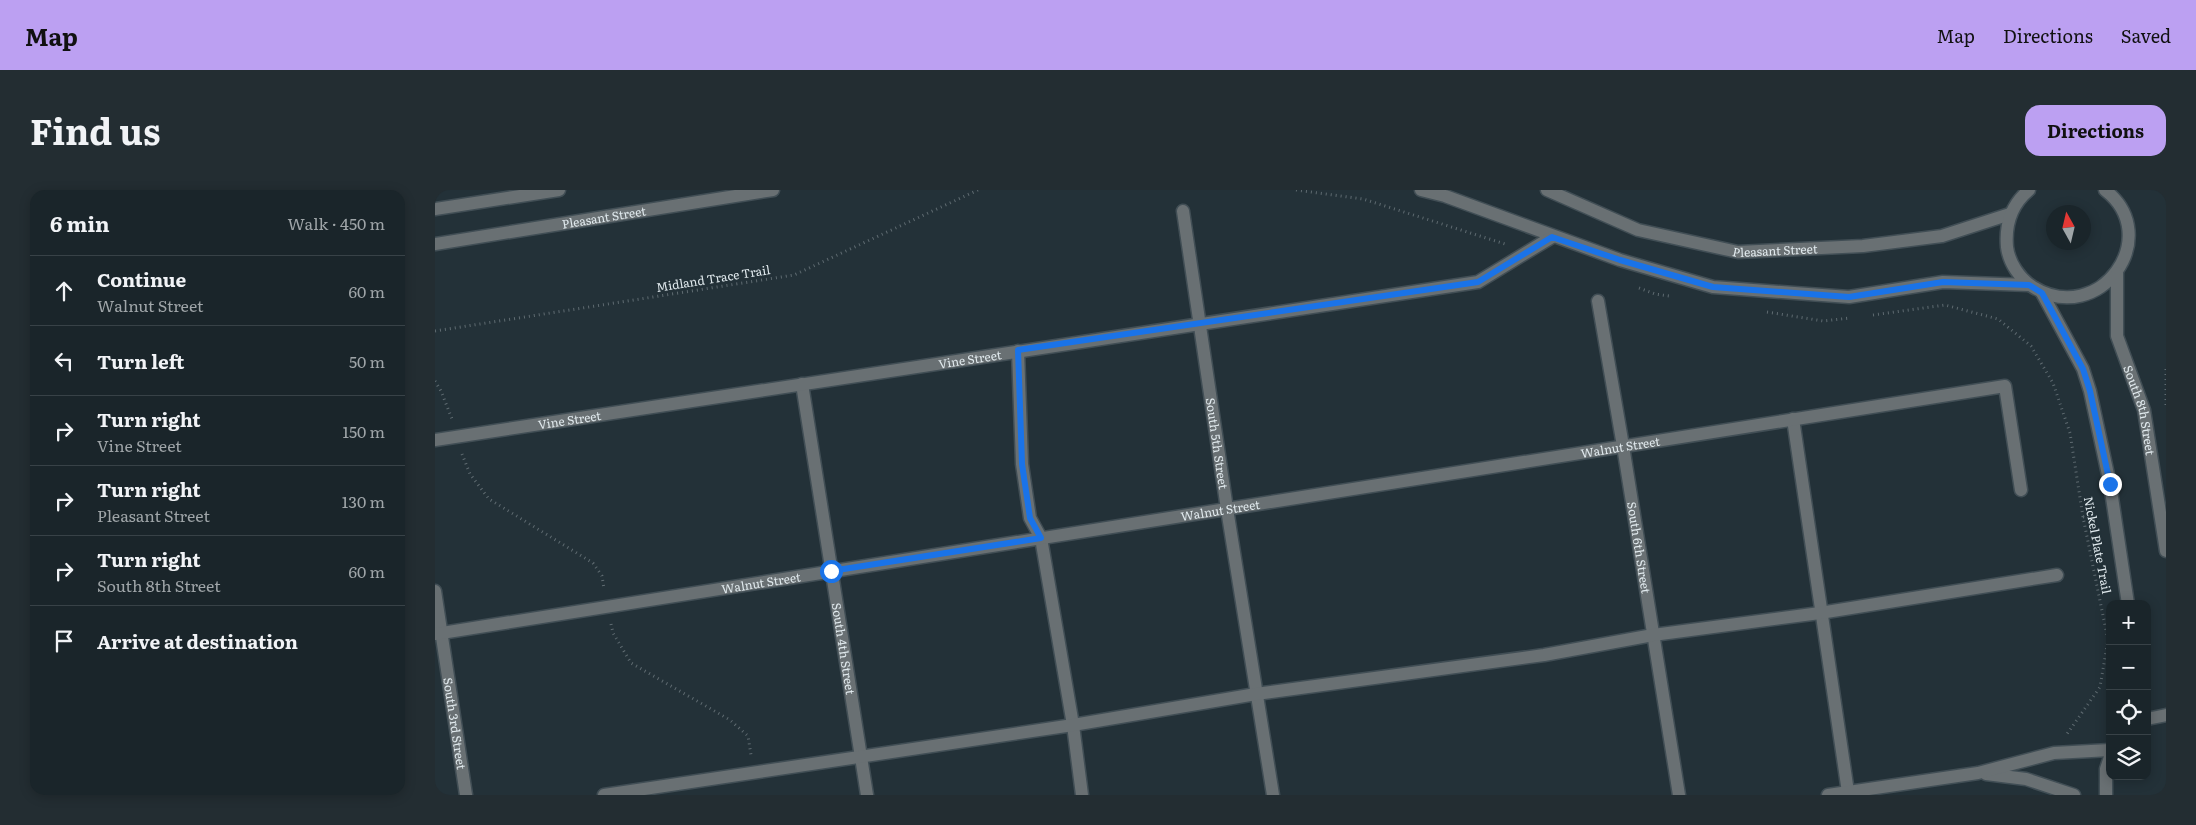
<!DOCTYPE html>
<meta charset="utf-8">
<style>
:root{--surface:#1a252a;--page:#232d32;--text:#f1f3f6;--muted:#9fa5a8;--line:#384247;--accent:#bca0f2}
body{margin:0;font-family:Literata,serif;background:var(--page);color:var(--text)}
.controls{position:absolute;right:15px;bottom:15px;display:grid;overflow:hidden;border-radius:10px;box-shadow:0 2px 12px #0003}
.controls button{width:45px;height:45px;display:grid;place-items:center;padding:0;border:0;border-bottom:1px solid var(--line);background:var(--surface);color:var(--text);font:25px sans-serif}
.compass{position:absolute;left:1611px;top:15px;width:45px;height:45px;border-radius:50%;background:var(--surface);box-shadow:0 2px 12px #0003;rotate:352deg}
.stop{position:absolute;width:15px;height:15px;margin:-11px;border:4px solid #1a73e8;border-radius:50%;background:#fff}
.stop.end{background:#1a73e8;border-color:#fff;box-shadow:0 1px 5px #0008}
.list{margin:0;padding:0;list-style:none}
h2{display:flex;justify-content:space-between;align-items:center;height:65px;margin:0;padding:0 20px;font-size:21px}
h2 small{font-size:16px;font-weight:400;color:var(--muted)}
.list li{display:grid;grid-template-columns:32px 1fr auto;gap:15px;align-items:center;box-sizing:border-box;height:70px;padding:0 20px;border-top:1px solid var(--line)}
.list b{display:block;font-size:19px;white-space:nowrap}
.list p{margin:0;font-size:16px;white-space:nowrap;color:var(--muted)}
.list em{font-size:16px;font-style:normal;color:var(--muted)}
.icon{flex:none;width:28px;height:28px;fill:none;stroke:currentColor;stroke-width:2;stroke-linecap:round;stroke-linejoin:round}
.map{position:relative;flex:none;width:1731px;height:605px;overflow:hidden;border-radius:15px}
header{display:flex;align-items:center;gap:30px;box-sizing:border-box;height:70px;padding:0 25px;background:var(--accent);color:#111}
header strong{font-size:24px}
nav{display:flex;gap:28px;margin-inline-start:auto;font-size:18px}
.intro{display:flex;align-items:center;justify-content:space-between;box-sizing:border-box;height:120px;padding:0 30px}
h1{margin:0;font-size:35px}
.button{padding:12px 22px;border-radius:15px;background:var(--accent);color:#111;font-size:18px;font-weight:700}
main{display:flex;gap:30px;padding:0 30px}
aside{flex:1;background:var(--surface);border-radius:15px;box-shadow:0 2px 12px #0003}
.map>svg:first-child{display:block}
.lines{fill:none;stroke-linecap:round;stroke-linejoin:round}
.minor-casing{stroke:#414e55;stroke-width:15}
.path{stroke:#5f6b71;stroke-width:3;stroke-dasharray:1 4;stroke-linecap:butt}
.minor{stroke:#697073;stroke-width:12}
.route{stroke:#1a73e8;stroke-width:6}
.labels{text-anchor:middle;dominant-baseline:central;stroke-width:4;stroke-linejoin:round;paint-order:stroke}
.street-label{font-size:12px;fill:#e0e9ed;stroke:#233138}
</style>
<header>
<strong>Map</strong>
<nav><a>Map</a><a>Directions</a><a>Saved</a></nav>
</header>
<div class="intro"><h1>Find us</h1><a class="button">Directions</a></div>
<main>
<aside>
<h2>6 min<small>Walk · 450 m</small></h2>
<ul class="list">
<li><svg class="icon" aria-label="ahead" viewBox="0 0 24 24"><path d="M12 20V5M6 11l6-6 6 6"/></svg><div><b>Continue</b><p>Walnut Street</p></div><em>60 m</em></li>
<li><svg class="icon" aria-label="left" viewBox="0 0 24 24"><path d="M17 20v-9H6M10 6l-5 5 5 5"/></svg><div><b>Turn left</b></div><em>50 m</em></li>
<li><svg class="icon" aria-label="right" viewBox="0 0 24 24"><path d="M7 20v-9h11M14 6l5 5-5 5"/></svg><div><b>Turn right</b><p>Vine Street</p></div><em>150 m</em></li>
<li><svg class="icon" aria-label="right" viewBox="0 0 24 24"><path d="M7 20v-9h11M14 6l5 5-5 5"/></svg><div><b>Turn right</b><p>Pleasant Street</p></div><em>130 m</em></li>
<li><svg class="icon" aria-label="right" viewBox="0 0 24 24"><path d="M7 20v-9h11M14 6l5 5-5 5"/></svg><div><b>Turn right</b><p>South 8th Street</p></div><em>60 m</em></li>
<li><svg class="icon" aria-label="arrive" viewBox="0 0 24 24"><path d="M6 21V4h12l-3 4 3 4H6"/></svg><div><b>Arrive at destination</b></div></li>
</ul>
</aside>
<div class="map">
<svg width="1731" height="605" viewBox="0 0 1731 605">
<rect width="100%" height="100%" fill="#233138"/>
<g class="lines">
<defs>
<g id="minor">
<path d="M986,0l24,6 175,64 93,27 136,10 94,-15 86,3"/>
<path id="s1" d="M1112,0l91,40 100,22 125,-6 79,-10 68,-22"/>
<path d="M1594,0c-18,15 -24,34 -22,57 2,16 13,32 26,40 67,41 132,-51 72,-97"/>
<path d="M0,19l124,-19"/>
<path id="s2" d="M748,21l44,298 46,286"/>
<path id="s3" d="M0,54l338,-54"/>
<path id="s4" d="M1682,83v63l27,74 22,141"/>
<path d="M1607,103l41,76 7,22 20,93 18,120"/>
<path id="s5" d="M1163,111l25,145 56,349"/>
<path d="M583,161l4,113 8,54 11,20 32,187 9,70"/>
<path id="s6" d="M367,194l65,411"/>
<path d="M1358,229l55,373"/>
<path id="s7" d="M0,250l1043,-158 74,-45"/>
<path id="s8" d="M0,401l31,204"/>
<path id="s9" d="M0,444l1570,-248 16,104"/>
<path d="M1712,529l19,-4"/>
<path d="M1551,584l40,5 48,16"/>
<path d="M169,605l469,-70 183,-31 288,-39 109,-20 167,-22 237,-38"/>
<path d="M1393,605l150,-22 76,-20 56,-3"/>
<path d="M1671,605v-26l4,-12"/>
</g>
</defs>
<use href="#minor" class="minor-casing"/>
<path class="path" d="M861,0l67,9 142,45
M1204,98l16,6 14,2
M1332,122l56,9 27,-3
M1438,125l72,-10 53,14 33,27 22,37 17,50 13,84 25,123 -8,47 -33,47
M0,141l359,-56 184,-85
M1731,179v39
M0,191l6,10 11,28
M27,264l8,20 19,25 104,64 9,13 2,13
M1648,327l14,-2
M176,434l2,9 18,30 99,57 18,16 3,19"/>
<use href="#minor" class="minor"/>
</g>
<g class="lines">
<path class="route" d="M396,381l210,-33 -11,-20 -8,-54 -4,-114 460,-68 74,-45 68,23 93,27 136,10 94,-15 86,3 13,8 41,76 7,22 20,93"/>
</g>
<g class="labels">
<g class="street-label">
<text stroke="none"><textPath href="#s3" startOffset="171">Pleasant Street</textPath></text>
<text stroke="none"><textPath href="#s1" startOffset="239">Pleasant Street</textPath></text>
<text transform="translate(278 88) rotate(-9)">Midland Trace Trail</text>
<text stroke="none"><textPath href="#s7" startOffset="541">Vine Street</textPath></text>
<text stroke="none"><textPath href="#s4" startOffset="141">South 8th Street</textPath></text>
<text stroke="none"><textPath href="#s7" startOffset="136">Vine Street</textPath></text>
<text stroke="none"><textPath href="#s2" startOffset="235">South 5th Street</textPath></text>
<text stroke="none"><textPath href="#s9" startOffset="1200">Walnut Street</textPath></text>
<text stroke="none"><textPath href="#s9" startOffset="795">Walnut Street</textPath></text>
<text transform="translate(1663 355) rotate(79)">Nickel Plate Trail</text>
<text stroke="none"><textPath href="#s5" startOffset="250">South 6th Street</textPath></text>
<text stroke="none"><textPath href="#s9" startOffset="330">Walnut Street</textPath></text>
<text stroke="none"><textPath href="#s6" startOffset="268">South 4th Street</textPath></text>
<text stroke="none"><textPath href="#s8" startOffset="134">South 3rd Street</textPath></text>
</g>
</g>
</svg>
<div class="controls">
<button>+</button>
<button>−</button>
<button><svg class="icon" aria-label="locate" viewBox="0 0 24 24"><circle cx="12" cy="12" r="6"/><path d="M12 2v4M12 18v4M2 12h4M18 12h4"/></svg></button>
<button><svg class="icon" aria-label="layers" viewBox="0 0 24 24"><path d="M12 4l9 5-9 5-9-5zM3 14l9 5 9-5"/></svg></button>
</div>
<svg class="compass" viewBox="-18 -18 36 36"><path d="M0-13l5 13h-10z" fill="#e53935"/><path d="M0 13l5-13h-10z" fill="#9fa5a8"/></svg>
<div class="stop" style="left:396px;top:381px"></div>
<div class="stop end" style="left:1675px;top:294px"></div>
</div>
</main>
